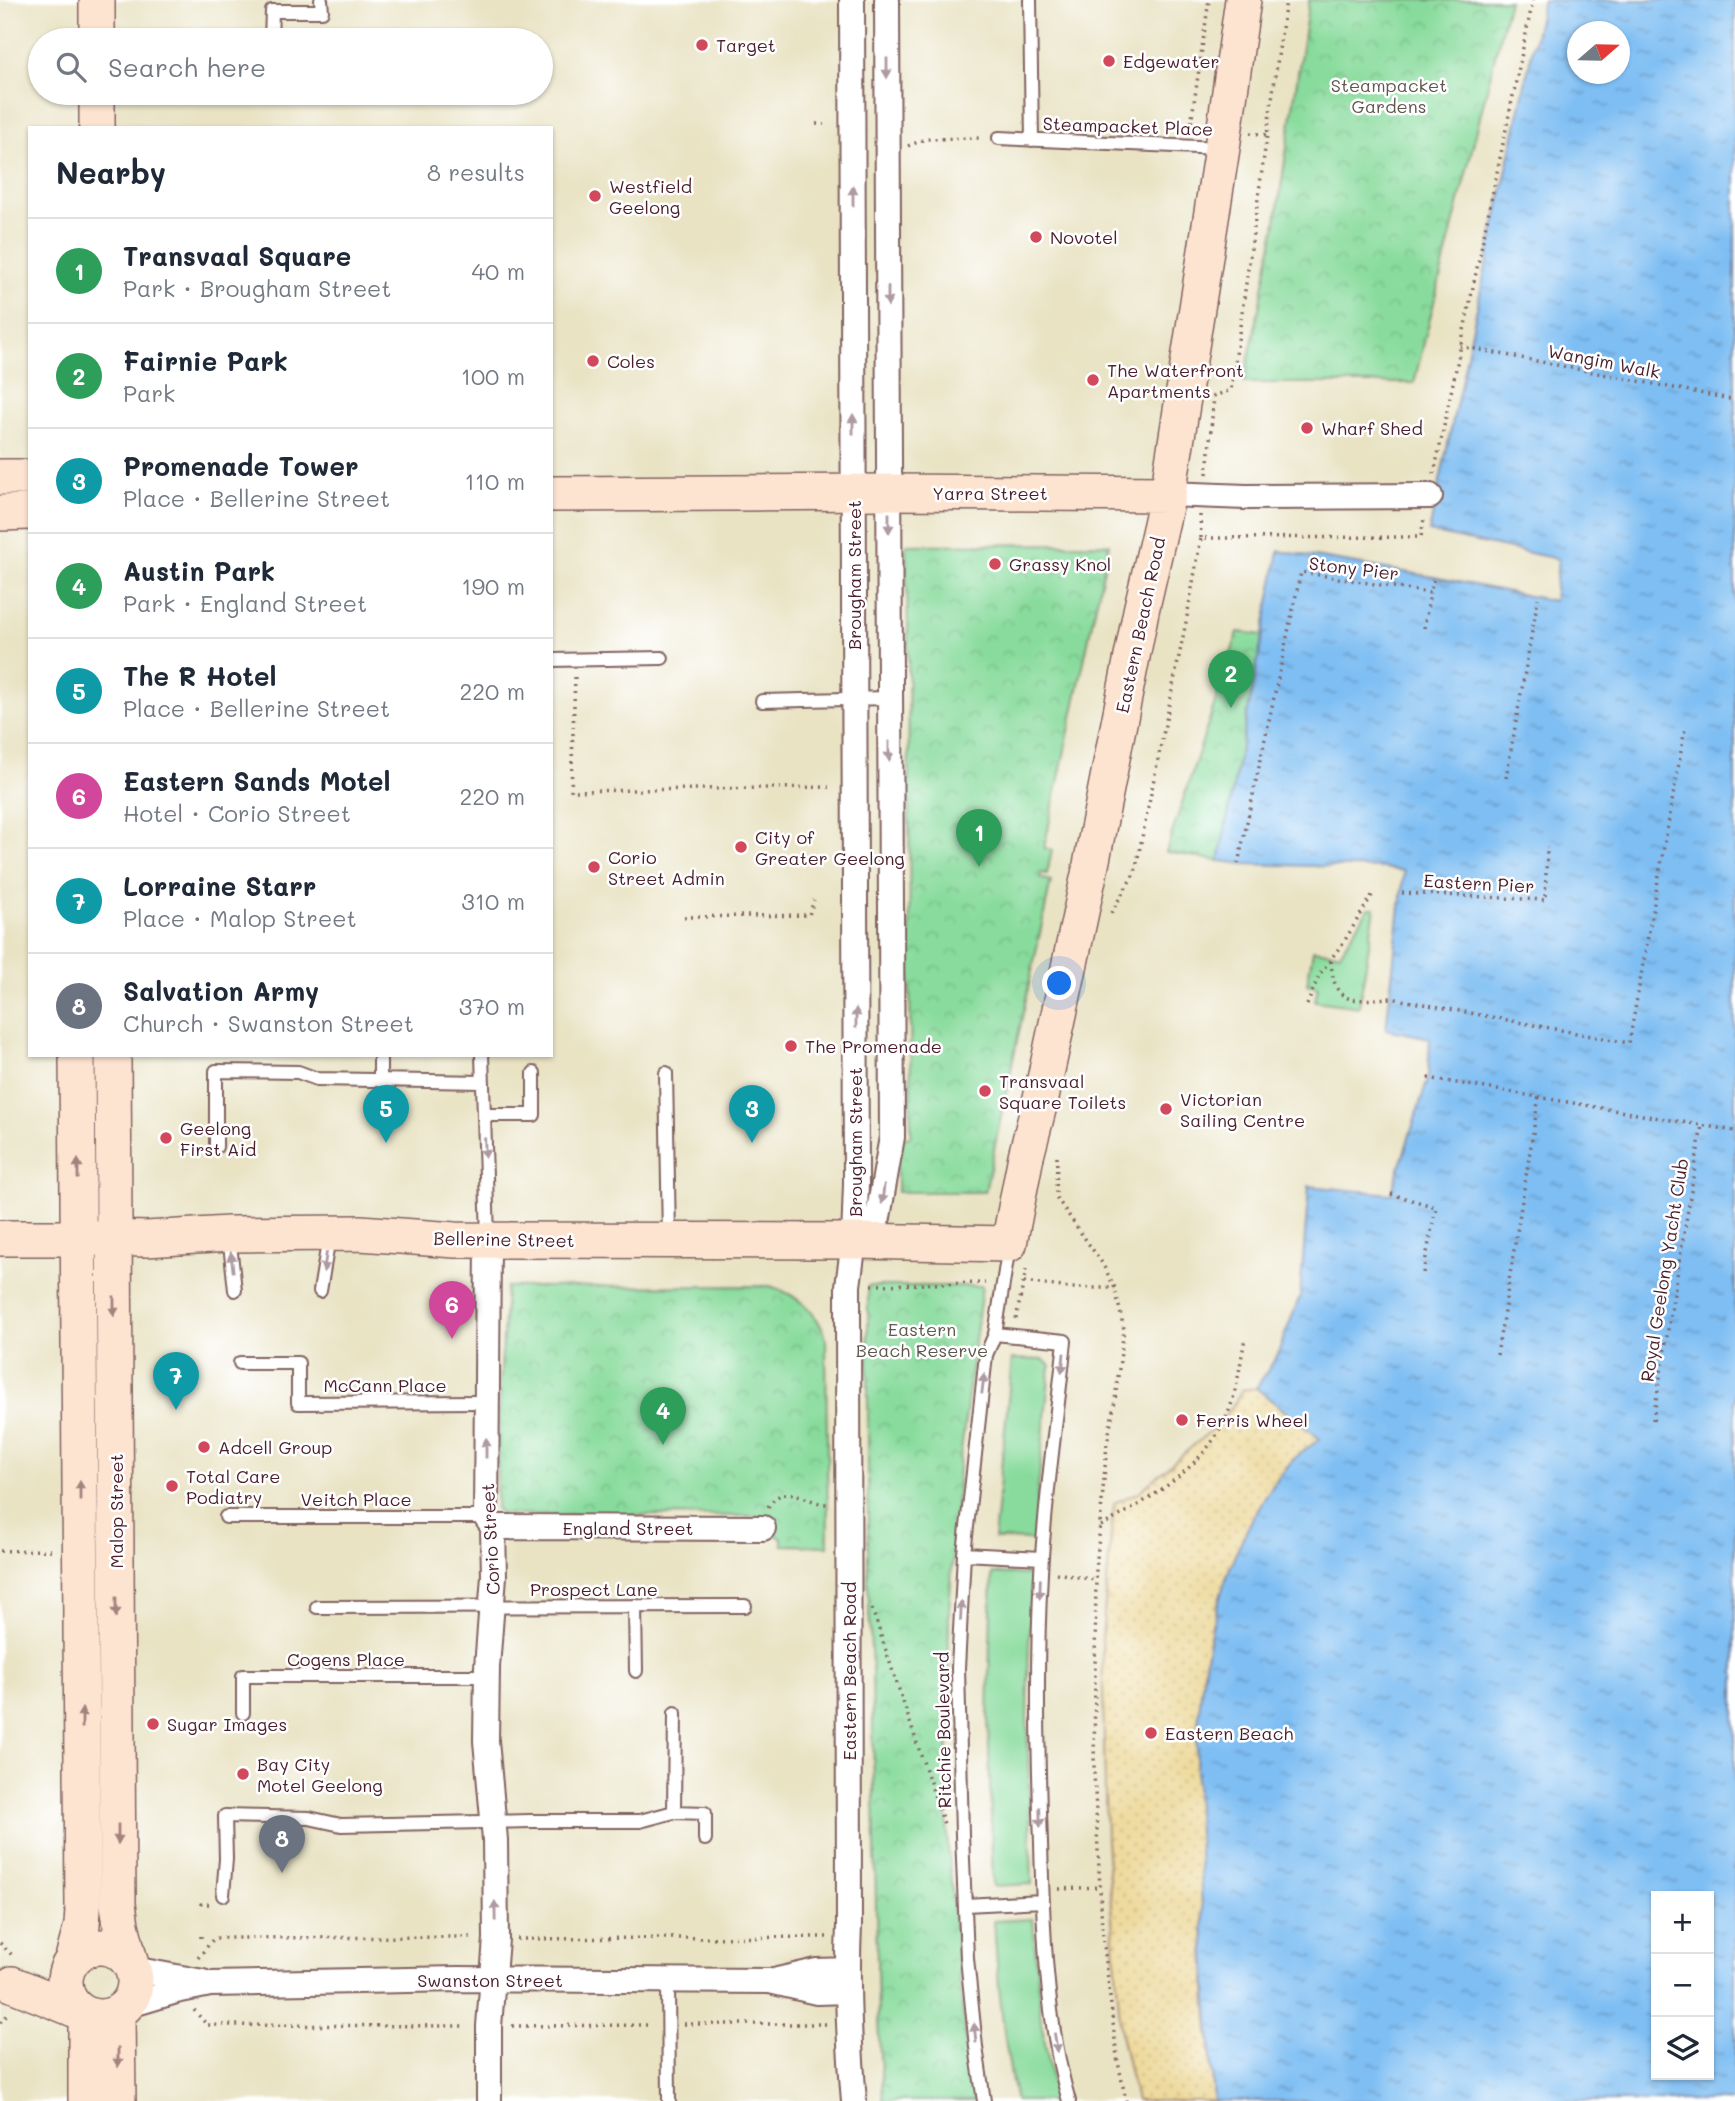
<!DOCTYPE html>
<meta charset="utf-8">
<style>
:root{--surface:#fff;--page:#f6f6f7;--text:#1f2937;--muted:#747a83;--line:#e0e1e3;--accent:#d1495b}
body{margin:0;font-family:Mali,sans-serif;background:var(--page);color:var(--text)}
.controls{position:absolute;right:21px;bottom:21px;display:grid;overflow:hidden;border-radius:0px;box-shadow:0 2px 5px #0004}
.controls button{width:63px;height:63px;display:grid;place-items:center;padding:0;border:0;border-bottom:2px solid var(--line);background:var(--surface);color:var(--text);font:35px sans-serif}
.compass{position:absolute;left:1567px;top:21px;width:63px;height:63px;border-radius:50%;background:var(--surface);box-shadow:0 2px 5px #0004;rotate:70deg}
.you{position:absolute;left:1060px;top:984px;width:24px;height:24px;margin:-18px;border:5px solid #fff;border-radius:50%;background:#1a73e8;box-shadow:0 0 0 10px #1a73e833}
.badge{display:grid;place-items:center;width:46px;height:46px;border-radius:50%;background:var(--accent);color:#fff;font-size:23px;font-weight:700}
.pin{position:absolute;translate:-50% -58px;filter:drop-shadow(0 2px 4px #0008)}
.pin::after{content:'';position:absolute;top:37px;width:24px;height:21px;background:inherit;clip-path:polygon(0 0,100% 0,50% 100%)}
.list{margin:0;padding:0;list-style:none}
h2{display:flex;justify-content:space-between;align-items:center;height:91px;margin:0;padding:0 28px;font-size:30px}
h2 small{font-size:23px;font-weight:400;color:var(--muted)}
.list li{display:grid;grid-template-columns:46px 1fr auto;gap:21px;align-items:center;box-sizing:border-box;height:105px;padding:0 28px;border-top:2px solid var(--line)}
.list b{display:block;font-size:26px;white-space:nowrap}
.list p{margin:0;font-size:23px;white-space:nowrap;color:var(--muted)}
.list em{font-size:23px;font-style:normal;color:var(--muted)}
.icon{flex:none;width:38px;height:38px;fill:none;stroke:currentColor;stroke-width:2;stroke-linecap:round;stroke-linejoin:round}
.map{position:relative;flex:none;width:1735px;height:2101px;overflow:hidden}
.search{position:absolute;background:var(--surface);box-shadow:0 2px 5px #0004;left:28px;top:28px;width:525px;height:77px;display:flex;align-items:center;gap:18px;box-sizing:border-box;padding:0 24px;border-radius:38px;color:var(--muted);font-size:26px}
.panel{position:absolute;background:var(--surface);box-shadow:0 2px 5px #0004;left:28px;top:126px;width:525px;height:931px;border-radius:0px}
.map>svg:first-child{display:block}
.grass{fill:#88db9c;stroke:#697d64;stroke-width:2}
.sand{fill:url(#sand-dots);stroke:#9c7c64;stroke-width:2}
.park{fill:url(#park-crowns);stroke:#697d64;stroke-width:2}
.water{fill:url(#water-ripples);stroke:#646e8f;stroke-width:2;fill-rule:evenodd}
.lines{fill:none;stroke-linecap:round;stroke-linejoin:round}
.lane-casing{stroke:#826461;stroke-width:16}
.street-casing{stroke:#826461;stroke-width:28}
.secondary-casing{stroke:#826461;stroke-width:38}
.path{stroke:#826461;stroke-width:3.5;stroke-dasharray:2 5;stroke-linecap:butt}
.lane{stroke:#fff;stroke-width:12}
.street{stroke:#fff;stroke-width:24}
.secondary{stroke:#fde4d1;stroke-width:35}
.oneway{fill:#ae9aa0}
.oneway2{fill:#a4827e}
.poi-dot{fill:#d1495b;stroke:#fff;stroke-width:2.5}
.labels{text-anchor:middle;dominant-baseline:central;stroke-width:5;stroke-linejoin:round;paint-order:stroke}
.poi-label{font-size:18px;fill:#4a1f2b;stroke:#fff;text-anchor:start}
.park-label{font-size:18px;fill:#5d574d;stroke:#fff}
.street-label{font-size:18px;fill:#4a1f2b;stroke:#fff}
</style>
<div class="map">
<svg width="1735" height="2101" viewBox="0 0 1735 2101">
<defs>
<pattern id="sand-dots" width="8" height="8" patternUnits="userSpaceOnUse" patternTransform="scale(1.75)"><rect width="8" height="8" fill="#eeda9e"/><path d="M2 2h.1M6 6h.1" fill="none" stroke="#cebb88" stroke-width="1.8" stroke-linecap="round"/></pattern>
<pattern id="park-crowns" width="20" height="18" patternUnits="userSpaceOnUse" patternTransform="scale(1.75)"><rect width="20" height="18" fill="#88db9c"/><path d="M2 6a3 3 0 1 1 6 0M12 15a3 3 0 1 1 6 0" fill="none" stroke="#77bc87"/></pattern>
<pattern id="water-ripples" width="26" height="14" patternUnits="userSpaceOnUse" patternTransform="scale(1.75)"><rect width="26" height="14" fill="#7ebef3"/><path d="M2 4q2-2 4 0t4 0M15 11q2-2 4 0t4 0" fill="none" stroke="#699ac5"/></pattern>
</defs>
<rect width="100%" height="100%" fill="#fff"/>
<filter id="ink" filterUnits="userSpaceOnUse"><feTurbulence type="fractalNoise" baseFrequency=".0143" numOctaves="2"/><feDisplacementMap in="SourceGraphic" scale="14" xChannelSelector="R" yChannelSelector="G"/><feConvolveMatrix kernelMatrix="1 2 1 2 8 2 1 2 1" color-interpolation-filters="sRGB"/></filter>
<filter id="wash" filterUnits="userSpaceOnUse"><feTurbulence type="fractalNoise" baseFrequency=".00686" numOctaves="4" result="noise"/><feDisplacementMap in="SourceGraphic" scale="28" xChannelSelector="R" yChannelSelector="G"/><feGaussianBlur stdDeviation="1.57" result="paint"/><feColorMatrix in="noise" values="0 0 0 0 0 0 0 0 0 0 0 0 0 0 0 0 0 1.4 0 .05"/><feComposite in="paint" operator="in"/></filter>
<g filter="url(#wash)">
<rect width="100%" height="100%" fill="#e9e3c4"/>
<path class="grass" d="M1369,908h6l-16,99 -44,-6 3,-14 -11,-3 6,-34 27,3z
M1012,1359l32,1 6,6 -17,174 -39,-1z
M992,1573l39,2 -4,143 5,166 -39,2 -5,-169z
M1033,1919l8,103 15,79h-40c-13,-60 -18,-119 -22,-180z"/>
<path class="sand" d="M1256,1388l64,51 -28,22 -80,163 -11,68 -5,81 11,237 7,91h-78l-15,-67 -15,-193 -4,-204 12,-134 25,-11 69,-59 22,-23 12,-20z"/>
<path class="park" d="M1309,0h200l-95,383h-170l31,-155z
M1109,544l-65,304 8,2 -5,24 -6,-1 -1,5 11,3 -66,311h-88v-54l14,-2 -3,-504 -2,-87z
M1238,632l25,3 -44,226 -53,-9z
M770,1286c28,9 47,25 56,52l2,208 -46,-1v-7l-9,-4 -13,-18 -258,-2 -6,-6 4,-122 6,-99z
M868,1286h114l-23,181 -10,143 -2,225 18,204 9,62h-91l-5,-79 -6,-350 -4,-89z"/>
<path class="water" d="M1543,0h192v2101h-521c-5,-71 -9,-142 -13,-213 -2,-38 -5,-78 -5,-117 2,-109 22,-222 95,-309 8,-9 19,-16 29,-23l-64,-51 20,-30 24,-62 9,-110 82,8 37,-116 2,-40 -44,-9 18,-158 -20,-3 -139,-4 -26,-3 60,-310 155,26 120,24 4,-42 -129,-27zM1578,32h42v42h-42zM1656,1896h53v179h-53z"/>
</g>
<g filter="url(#ink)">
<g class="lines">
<defs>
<path id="lane" d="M1030,0l2,140
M271,40l1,-29h50l-1,-11
M999,138l220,10
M551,660l111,-2
M762,701l127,-3
M380,1055v26
M482,1055l6,182
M666,1073l3,164
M484,1115h50v-42
M216,1147v-76l82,1 19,7 166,3
M229,1235l6,55
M320,1291l9,-54
M995,1334l70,7c-8,77 -20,154 -24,232 -5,90 -3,180 0,270 2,82 5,180 28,258
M240,1363h58v40l188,-1
M226,1517h260
M964,1554l78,4
M635,1606l1,65
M317,1607l428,-1
M243,1713v-37h244
M674,1812l1,-99
M223,1895l3,-36 -1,-43 84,2 32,7 189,-4h110l34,-9 31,1v26
M965,1905l78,-4
M668,1981l1,120
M984,2101l-8,-54 -9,-89 -5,-123 -4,-167 6,-114 22,-199 9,-21 14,-88"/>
<path id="street" d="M852,0l4,1184 -2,57 -6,45 1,640c-3,59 0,116 5,175
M1168,494l78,3 184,-1
M488,1241l-2,276 7,10 1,49 -7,91 -1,74 9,99 1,99 -7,87v75
M854,1241l17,-12 7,-12 14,-80 -5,-1137
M493,1527l270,1
M133,1969l70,13
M778,1980l39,-9 30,-1
M126,2006l50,-15 34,-7 248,-5 312,2 47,11 30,-1"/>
<path id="secondary" d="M97,0v40
M97,93v35
M0,477h30
M551,494l338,-2 279,2
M0,513l30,-1
M113,1055l5,849 3,21 10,40
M0,1238h114l32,1 83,-5 131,-1 95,7 399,1 155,3 17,-88 15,-58 50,-233 50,-254 27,-117 54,-346 21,-148
M65 1982a35 35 0 1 1 70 0a35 35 0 1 1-70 0Z
M73,1958l9,-33 1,-16 -6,-854
M12,1984l69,28
M117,2013l1,88
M86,2101v-86"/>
</defs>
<use href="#lane" class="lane-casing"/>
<use href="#street" class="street-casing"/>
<use href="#secondary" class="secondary-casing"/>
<path class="path" d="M816,124h8
M1196,125l-5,-1 18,-124
M1250,133l17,2
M908,146l17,-7 58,-1
M1460,346l275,54
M1207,474l7,-78 17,-6 55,-390
M1434,474l99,-474
M1200,515l1,23
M1424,628l6,-35
M575,677l-4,114 258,-4
M1506,778l32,-180
M1238,864l63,-292 129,21 4,-16
M1402,893l143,7 2,-53
M1111,913l24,-41 51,-250 15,-84 220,-1 3,-18
M684,917l125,-2 5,-15
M1331,961c3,47 22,39 60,37l238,45 56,-314
M1307,1005l12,-30 26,-35 29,-48
M1428,1078l307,53
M1057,1156l-1,41 46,66 13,25 9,41 -9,71 -8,44 -11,126 -2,202 8,156 15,129 9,44
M1391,1194l45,13 -13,66
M1024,1282l46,6h45
M872,1285l113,-2
M1016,1319l11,-54
M1497,1355l42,-259
M1653,1420l49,-295
M768,1507c19,-28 36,-4 59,-3
M1101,1526c52,-28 113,-64 131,-124 6,-20 9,-42 13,-64
M0,1551l54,-1
M1056,1573l39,7
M872,1609l72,215
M1059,1889l40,-2
M201,1905v-1h10
M201,1936v3
M517,1939l311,-2
M0,1943l13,13
M198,1958l16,-20 261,-1
M194,2010l13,15 259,1
M0,2022l10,-9
M684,2024h143
M512,2026l140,-1"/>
<use href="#lane" class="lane"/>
<use href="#street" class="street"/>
<use href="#secondary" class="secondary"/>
</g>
<defs><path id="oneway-solid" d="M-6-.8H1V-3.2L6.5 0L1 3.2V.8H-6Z" transform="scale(1.75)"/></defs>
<g class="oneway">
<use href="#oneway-solid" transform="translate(887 68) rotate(90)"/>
<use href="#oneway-solid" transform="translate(853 196) rotate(-90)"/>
<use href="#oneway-solid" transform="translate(888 296) rotate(90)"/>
<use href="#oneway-solid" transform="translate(853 424) rotate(-90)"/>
<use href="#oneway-solid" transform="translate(889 523) rotate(90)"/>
<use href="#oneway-solid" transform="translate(889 751) rotate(90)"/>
<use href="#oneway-solid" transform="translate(856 1018) rotate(-90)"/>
<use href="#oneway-solid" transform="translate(485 1148) rotate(88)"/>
<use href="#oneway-solid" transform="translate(883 1194) rotate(97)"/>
<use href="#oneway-solid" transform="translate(232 1262) rotate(-97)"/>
<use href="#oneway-solid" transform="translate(325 1262) rotate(99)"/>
<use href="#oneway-solid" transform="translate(1063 1363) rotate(96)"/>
<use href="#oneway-solid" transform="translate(983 1384) rotate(-83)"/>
<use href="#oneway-solid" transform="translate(486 1448) rotate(-90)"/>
<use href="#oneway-solid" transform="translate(1040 1589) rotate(92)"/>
<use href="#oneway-solid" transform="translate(961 1611) rotate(-87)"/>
<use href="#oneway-solid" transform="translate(1040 1817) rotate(88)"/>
<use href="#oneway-solid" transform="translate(495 1911) rotate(-91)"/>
<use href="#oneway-solid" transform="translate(975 2033) rotate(-96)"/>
<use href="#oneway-solid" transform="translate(1056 2043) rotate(81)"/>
</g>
<g class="oneway2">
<use href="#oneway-solid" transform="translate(78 1169) rotate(-90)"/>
<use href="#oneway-solid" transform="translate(114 1306) rotate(90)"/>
<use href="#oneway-solid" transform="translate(80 1491) rotate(-90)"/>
<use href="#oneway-solid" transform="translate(116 1607) rotate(90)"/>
<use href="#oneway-solid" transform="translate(82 1718) rotate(-90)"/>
<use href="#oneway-solid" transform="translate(118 1834) rotate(90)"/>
<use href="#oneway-solid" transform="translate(118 2057) rotate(90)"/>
</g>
</g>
<g class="poi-dot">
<circle cx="702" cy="45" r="7"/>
<circle cx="1109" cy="61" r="7"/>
<circle cx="595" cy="196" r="7"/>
<circle cx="1036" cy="237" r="7"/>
<circle cx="593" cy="361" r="7"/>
<circle cx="1093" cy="380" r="7"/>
<circle cx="1307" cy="428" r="7"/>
<circle cx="995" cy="564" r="7"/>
<circle cx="741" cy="847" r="7"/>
<circle cx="594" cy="867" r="7"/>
<circle cx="791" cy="1046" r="7"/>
<circle cx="985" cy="1091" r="7"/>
<circle cx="1166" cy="1109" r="7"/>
<circle cx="166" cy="1138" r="7"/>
<circle cx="1182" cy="1420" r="7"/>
<circle cx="204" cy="1447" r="7"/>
<circle cx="172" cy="1486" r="7"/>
<circle cx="153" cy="1724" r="7"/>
<circle cx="1151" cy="1733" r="7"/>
<circle cx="243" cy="1774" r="7"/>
</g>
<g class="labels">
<g class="poi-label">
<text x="716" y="45">Target</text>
<text x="1123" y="61">Edgewater</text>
<text x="609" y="186">Westfield<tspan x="609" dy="21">Geelong</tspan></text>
<text x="1050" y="237">Novotel</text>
<text x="607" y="361">Coles</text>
<text x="1107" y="370">The Waterfront<tspan x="1107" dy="21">Apartments</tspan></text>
<text x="1321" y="428">Wharf Shed</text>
<text x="1009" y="564">Grassy Knol</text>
<text x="755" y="837">City of<tspan x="755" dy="21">Greater Geelong</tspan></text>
<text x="608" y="857">Corio<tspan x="608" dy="21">Street Admin</tspan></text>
<text x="805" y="1046">The Promenade</text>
<text x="999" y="1081">Transvaal<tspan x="999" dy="21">Square Toilets</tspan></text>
<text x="1180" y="1099">Victorian<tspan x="1180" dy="21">Sailing Centre</tspan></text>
<text x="180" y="1128">Geelong<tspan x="180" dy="21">First Aid</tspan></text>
<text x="1196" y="1420">Ferris Wheel</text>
<text x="218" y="1447">Adcell Group</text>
<text x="186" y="1476">Total Care<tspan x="186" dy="21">Podiatry</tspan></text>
<text x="167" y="1724">Sugar Images</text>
<text x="1165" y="1733">Eastern Beach</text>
<text x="257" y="1764">Bay City<tspan x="257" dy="21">Motel Geelong</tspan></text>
</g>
<g class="park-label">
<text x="1389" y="85">Steampacket<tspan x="1389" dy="21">Gardens</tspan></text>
<text x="922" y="1329">Eastern<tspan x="922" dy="21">Beach Reserve</tspan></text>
</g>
<g class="street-label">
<text transform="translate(1128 126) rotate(2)">Steampacket Place</text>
<text transform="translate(1604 361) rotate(11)">Wangim Walk</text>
<text x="990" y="493">Yarra Street</text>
<text transform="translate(1354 568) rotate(7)">Stony Pier</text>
<text transform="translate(854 575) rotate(-90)">Brougham Street</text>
<text transform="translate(1140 625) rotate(-78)">Eastern Beach Road</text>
<text transform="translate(1479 883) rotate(3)">Eastern Pier</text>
<text transform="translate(855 1142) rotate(-90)">Brougham Street</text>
<text transform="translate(504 1239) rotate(1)">Bellerine Street</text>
<text transform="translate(1664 1270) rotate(-81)">Royal Geelong Yacht Club</text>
<text x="385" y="1385">McCann Place</text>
<text x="356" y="1499">Veitch Place</text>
<text transform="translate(116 1511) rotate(-90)">Malop Street</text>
<text x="628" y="1528">England Street</text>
<text transform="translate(490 1539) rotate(-93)">Corio Street</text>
<text x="594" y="1589">Prospect Lane</text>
<text x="346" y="1659">Cogens Place</text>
<text transform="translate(849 1671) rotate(-90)">Eastern Beach Road</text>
<text transform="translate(943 1730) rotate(-91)">Ritchie Boulevard</text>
<text x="490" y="1980">Swanston Street</text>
</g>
</g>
</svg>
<div class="controls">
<button>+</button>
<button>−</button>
<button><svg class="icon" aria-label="layers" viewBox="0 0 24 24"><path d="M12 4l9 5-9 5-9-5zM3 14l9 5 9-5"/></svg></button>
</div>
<svg class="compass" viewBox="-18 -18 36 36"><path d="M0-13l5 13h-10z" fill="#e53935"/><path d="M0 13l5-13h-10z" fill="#747a83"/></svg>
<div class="you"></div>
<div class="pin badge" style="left:979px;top:867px;background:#2e9e5b">1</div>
<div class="pin badge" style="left:1231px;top:708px;background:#2e9e5b">2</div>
<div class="pin badge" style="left:752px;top:1143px;background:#0f9aa8">3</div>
<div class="pin badge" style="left:663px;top:1445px;background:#2e9e5b">4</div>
<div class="pin badge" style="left:386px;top:1143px;background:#0f9aa8">5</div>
<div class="pin badge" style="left:452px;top:1339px;background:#d1479c">6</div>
<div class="pin badge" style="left:176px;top:1410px;background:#0f9aa8">7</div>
<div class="pin badge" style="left:282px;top:1873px;background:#6b7280">8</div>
<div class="search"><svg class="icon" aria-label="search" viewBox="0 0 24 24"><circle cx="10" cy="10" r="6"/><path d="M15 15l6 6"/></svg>Search here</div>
<section class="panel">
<h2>Nearby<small>8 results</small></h2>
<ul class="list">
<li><span class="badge" style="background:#2e9e5b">1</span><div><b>Transvaal Square</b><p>Park · Brougham Street</p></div><em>40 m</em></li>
<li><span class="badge" style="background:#2e9e5b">2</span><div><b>Fairnie Park</b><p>Park</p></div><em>100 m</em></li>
<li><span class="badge" style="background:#0f9aa8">3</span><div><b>Promenade Tower</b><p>Place · Bellerine Street</p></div><em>110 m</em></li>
<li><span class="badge" style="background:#2e9e5b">4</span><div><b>Austin Park</b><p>Park · England Street</p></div><em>190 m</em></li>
<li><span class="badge" style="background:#0f9aa8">5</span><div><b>The R Hotel</b><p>Place · Bellerine Street</p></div><em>220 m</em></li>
<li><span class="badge" style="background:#d1479c">6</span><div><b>Eastern Sands Motel</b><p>Hotel · Corio Street</p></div><em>220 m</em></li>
<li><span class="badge" style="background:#0f9aa8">7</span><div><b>Lorraine Starr</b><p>Place · Malop Street</p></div><em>310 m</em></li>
<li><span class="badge" style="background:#6b7280">8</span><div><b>Salvation Army</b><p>Church · Swanston Street</p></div><em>370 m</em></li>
</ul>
</section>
</div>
